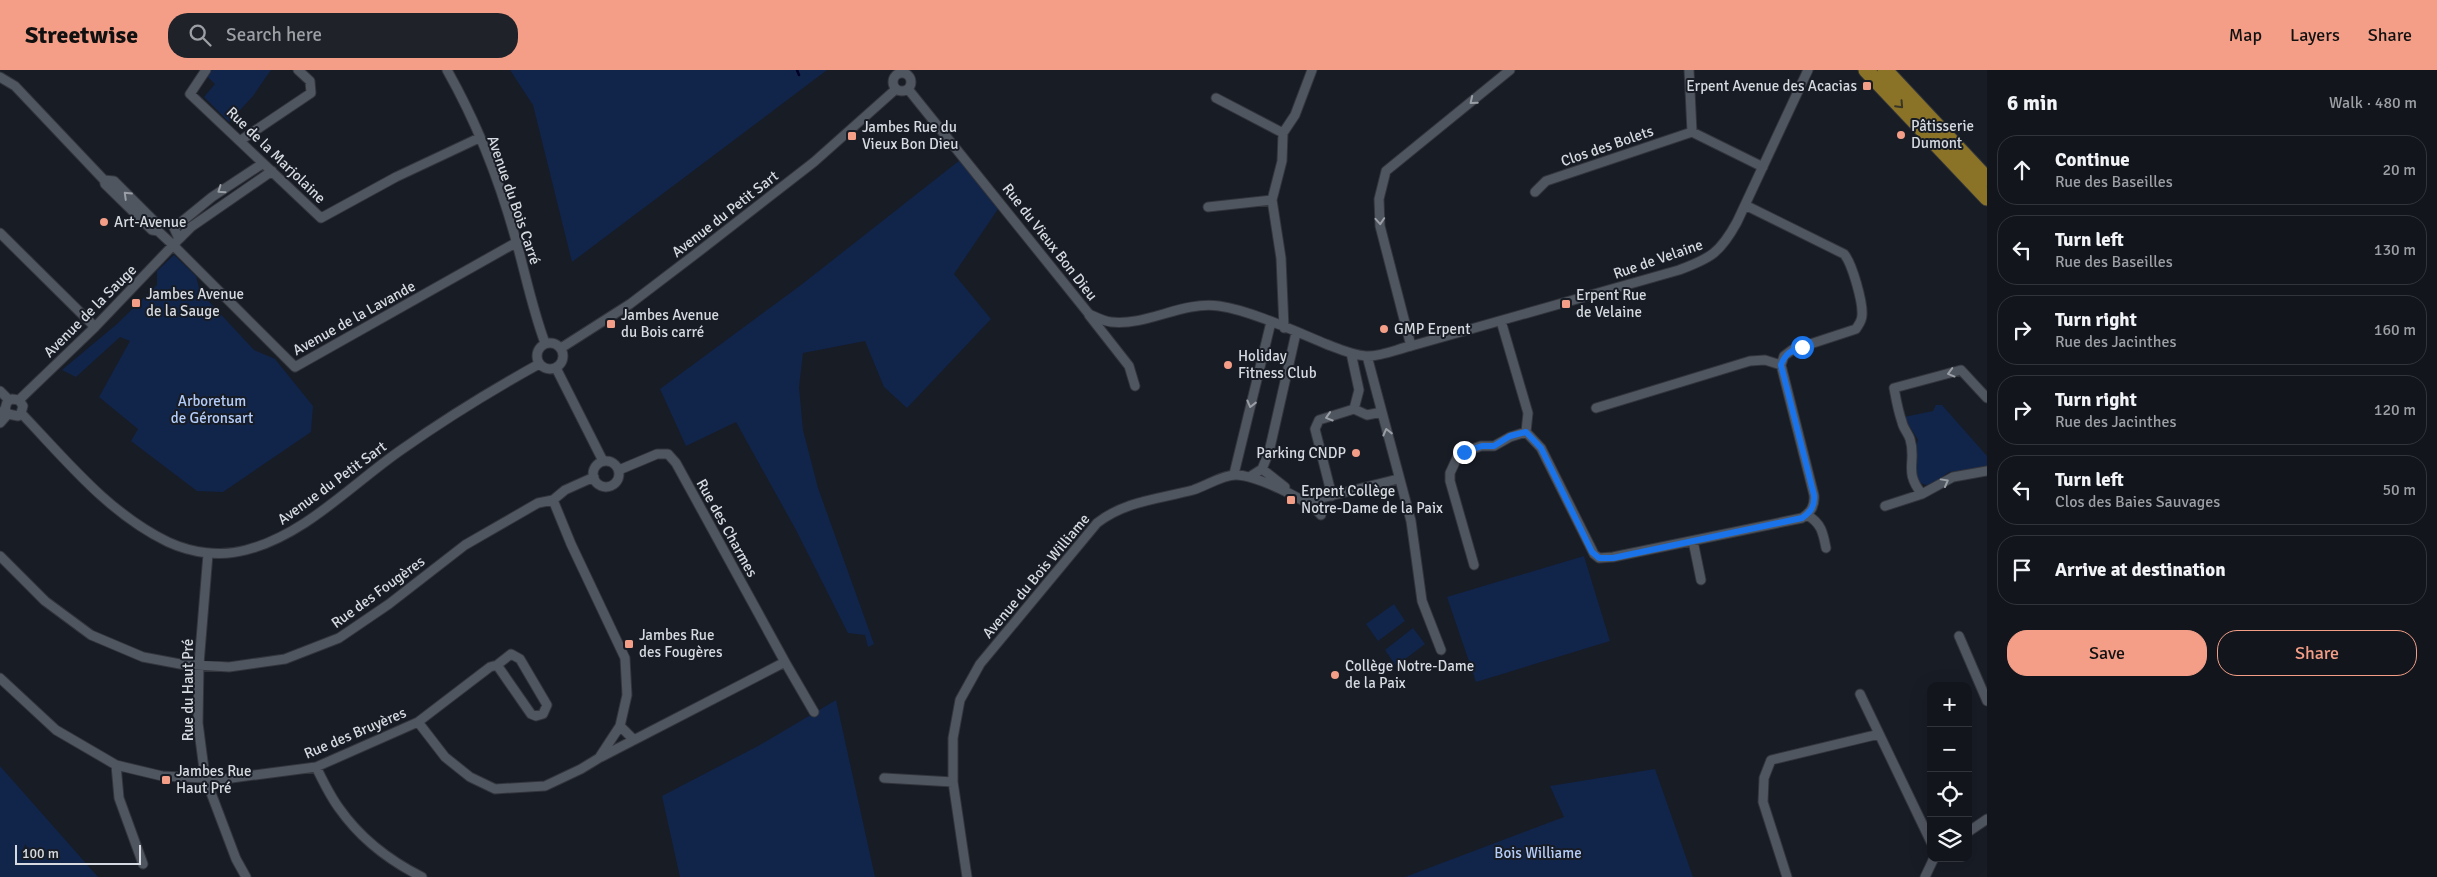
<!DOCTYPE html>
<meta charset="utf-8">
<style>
:root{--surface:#12151c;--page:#1f2229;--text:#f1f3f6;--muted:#9c9fa3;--line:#31343b;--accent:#f49e87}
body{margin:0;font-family:Signika,sans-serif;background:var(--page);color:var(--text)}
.controls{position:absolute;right:15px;bottom:15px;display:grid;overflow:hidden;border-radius:10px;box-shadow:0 5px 20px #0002}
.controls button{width:45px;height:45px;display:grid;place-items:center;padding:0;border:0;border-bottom:1px solid var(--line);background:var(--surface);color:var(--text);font:25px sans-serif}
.scale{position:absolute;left:15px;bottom:12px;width:126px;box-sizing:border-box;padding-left:5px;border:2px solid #d6dae0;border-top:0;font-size:14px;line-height:18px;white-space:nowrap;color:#d6dae0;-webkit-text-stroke:4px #181c25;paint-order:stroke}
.stop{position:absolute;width:15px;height:15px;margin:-11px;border:4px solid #1a73e8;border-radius:50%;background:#fff}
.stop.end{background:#1a73e8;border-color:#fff;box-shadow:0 1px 5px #0008}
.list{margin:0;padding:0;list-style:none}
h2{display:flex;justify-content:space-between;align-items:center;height:65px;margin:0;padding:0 20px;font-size:21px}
h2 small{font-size:16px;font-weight:400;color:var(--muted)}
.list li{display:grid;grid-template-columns:32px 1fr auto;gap:15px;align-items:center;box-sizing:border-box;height:70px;margin:0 10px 10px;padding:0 10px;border:1px solid var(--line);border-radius:20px}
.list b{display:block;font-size:19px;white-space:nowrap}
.list p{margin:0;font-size:16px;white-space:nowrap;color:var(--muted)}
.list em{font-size:16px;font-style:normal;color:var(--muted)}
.actions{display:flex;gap:10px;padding:15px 20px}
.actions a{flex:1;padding:11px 0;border:1px solid var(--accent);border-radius:20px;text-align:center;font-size:18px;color:var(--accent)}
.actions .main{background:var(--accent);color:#111}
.icon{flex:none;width:28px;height:28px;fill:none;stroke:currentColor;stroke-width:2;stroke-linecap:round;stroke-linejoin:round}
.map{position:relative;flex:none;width:1987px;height:807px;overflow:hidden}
header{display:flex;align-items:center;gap:30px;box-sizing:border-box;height:70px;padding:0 25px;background:var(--accent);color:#111}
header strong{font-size:24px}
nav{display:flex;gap:28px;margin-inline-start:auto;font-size:18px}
.search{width:350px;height:45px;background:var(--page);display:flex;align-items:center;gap:12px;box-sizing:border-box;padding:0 18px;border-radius:20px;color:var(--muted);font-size:19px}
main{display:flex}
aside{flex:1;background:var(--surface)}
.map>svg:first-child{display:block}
.green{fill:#11244a}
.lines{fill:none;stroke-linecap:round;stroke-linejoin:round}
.stream{stroke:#000125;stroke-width:2.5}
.street-casing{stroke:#32353c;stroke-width:11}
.primary-casing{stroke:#32353c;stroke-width:17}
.street{stroke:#505660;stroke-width:9}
.primary{stroke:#8a7226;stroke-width:15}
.oneway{stroke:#9a9fa6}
.oneway2{stroke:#3a3625}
.route{stroke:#1a73e8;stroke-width:6}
.poi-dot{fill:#f49e87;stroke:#181c25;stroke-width:2}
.labels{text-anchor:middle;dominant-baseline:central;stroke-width:4;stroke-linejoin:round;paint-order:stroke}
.poi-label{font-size:15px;fill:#d6dae0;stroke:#181c25;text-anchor:start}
.street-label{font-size:15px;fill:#d6dae0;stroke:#181c25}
.park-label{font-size:15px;fill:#b3ccfa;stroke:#181c25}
</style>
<header>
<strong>Streetwise</strong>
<div class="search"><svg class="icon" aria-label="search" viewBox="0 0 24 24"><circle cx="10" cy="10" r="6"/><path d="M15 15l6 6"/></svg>Search here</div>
<nav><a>Map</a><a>Layers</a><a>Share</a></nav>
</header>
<main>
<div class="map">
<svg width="1987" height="807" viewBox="0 0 1987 807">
<rect width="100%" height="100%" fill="#181c25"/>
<path class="green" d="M212,0h59l-18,26 -24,26 -25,-25 11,-13 -8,-8z
M510,0h317l-255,192 -39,-157z
M960,90l38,49 -44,65 37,45 -84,89 -23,-21 -19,-46 -62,12 -4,34 4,43 15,58 56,156 -6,3 -3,-12 -17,-2 -52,-103 -60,-108 -50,24 -26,-57 141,-104z
M174,185l22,21 4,16 54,58 21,9 38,47 -2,26 -88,60 -26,-1 -66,-50 7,-12 -39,-32 31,-56 -10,-4 -44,40 -14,-7 55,-46 40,-39v-14z
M1936,335h6l45,51v13l-38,3 -10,7 -1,4 -12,2c-3,-1 -6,-2 -8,-4 -7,-8 -4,-33 0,-41l-14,-23 29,-6z
M1584,486l26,85 -134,41 -29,-85z
M1394,534l11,17 -27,20 -12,-17z
M1413,558l12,16 -29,22 -11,-16z
M836,630l39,177h-195l-18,-81 96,-50z
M0,696l98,111h-98z
M1655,699l38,108h-288l159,-60 -14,-31z"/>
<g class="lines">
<path class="stream" d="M797,0l2,5"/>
<defs>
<path id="street" d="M206,0l-16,24 131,124 75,-41 83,-39
M447,0c30,53 54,115 70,174 9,33 16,67 28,99
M1689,0l3,62
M893 12a9 9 0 1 1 18 0a9 9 0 1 1-18 0Z
M0,7l15,9 89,94
M908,19l181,225c7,3 14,7 22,8 37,4 70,-21 108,-16 30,4 78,26 107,38 13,5 26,11 40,12 14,1 31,-7 45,-10l268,-76c32,-12 41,-17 58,-48l71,-152
M1216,28l67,35
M1692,62l71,35
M241,70l70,-47 -1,-12 -12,-11
M1535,122l11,-11 146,-49
M1208,137l64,-7
M158,161l-1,-7 -43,-43 -10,-1 1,4 47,46 6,1 15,14 122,122 222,-125
M0,163l95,94
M179,169l-5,-11 38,-31 50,-33
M1089,245l40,51 6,20
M1501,251l27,92 -2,19 15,16 53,106 5,4 14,-1 189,-39c9,-6 13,-12 12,-23l-33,-130 3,-9 8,-6 64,-21c3,-5 6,-8 6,-14 1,-13 -10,-52 -18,-61l-99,-49
M1284,258l-3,-70 -9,-58 10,-39 1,-28 12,-18 17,-45
M537 286a13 13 0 1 1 26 0a13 13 0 1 1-26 0Z
M1411,276l-31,-120 -1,-27 7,-28 124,-101
M561,278l69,-44 63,-48 121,-94 82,-73
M1367,286l44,165 11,80 19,49
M556,298l47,93
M0,321l9,9
M1987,328l-26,-28 -67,18c2,11 4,23 8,34 1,6 6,11 8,17 7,23 -7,32 12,55l31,-17 34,-6
M19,330l76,-73 84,-88 12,-12 81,-56
M1596,338l154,-47 15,-1 16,5
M1354,339l13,6 15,-3
M21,343c45,47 87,100 147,129 24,11 52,15 78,8 59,-15 106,-66 155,-100 44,-31 91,-60 138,-86
M0,344l5,-5 2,-7 5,-3 7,1 4,6 -2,7 -3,3 -10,-2 -3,-5
M0,353l8,-9
M593 404a13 13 0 1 1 26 0a13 13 0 1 1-26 0Z
M1262,399l23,18
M1234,404l37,-152
M1251,406l11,-7 7,-17 27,-119
M1332,426l-17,-67 4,-9 35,-11 5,-19 -8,-37
M1306,432l92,-23
M1885,436l37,-12
M1807,445c14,8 16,17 19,33
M1693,471l8,39
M208,484l-9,110 -1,59 7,54 31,82 10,18
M0,486l45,45 46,34 52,22 37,7 49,3 56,-8 54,-21 50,-34 76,-59 73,-42 15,-3
M1474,495l-24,-84v-8l7,-15 7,-6 17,-6h13l16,-9 16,-5
M1959,566l28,65
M785,592l29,50
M0,608l56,52 60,35 46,11 62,3 92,-12 102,-45 72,-55 7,-2 34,49 5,2 7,-2 4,-9 -27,-46 -9,-5 -14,11
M1860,624l71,148
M418,652l27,35 25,20 25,12 50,-3 36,-17 18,-11 21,-32 7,-31 -2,-37 -54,-114 -18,-44 12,-10 29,-13
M620,656l14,14
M601,687l184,-95 -109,-199 -8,-9h-11l-38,16
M116,695l3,33 24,66
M316,697c7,14 14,29 23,41 21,30 51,53 83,69
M884,708l69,4
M1968,762l19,-13
M967,807l-14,-95v-44l7,-38 20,-36 117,-141c28,-22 62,-24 96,-33 13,-4 29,-15 43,-15 19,0 73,25 85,40
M1787,807l-24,-75 1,-24 7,-18 108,-26
M1925,807l9,-19"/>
<path id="primary" d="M1866,0l121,128
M1885,0l102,109"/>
</defs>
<use href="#street" class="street-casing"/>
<use href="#primary" class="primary-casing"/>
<use href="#street" class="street"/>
<use href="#primary" class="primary"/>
</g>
<defs><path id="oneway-chevron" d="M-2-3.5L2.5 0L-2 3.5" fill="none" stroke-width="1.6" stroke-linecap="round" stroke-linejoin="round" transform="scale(1.25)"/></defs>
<g class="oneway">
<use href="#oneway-chevron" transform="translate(1473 31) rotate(141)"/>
<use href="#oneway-chevron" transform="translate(221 120) rotate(145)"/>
<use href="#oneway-chevron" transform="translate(127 125) rotate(-136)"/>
<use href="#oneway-chevron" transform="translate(1380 151) rotate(86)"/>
<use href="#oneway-chevron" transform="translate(1951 303) rotate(165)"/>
<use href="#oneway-chevron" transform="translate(1251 334) rotate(104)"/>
<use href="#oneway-chevron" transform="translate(1329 347) rotate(163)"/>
<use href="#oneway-chevron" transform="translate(1387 362) rotate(-104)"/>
<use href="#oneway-chevron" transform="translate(1945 412) rotate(-29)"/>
</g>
<use class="oneway2" href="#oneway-chevron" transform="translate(1900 35) rotate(47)"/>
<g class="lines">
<path class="route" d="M1464,382l18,-6h12l16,-10 16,-4 15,16 51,104 7,6h14l189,-40c9,-6 13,-12 12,-23l-33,-130c4,-11 10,-15 21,-18"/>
</g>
<g class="poi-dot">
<rect x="1862" y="11" width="10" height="10" rx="2.5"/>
<circle cx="1901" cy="65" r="5"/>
<rect x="847" y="61" width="10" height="10" rx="2.5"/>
<circle cx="104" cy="152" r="5"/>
<rect x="131" y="228" width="10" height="10" rx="2.5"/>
<rect x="1561" y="229" width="10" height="10" rx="2.5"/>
<rect x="606" y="249" width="10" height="10" rx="2.5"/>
<circle cx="1384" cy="259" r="5"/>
<circle cx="1228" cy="295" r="5"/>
<circle cx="1356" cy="383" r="5"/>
<rect x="1286" y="425" width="10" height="10" rx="2.5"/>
<rect x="624" y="569" width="10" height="10" rx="2.5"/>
<circle cx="1335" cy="605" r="5"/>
<rect x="161" y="705" width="10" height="10" rx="2.5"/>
</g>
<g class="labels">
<g class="poi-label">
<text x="1857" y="16" text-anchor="end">Erpent Avenue des Acacias</text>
<text x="1911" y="56">Pâtisserie<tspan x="1911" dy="17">Dumont</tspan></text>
<text x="862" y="57">Jambes Rue du<tspan x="862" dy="17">Vieux Bon Dieu</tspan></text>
<text x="114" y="152">Art-Avenue</text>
<text x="146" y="224">Jambes Avenue<tspan x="146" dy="17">de la Sauge</tspan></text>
<text x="1576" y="225">Erpent Rue<tspan x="1576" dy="17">de Velaine</tspan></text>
<text x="621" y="245">Jambes Avenue<tspan x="621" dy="17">du Bois carré</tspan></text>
<text x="1394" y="259">GMP Erpent</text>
<text x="1238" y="286">Holiday<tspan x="1238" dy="17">Fitness Club</tspan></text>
<text x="1346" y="383" text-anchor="end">Parking CNDP</text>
<text x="1301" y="421">Erpent Collège<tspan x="1301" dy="17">Notre-Dame de la Paix</tspan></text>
<text x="639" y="565">Jambes Rue<tspan x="639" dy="17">des Fougères</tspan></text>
<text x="1345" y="596">Collège Notre-Dame<tspan x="1345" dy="17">de la Paix</tspan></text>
<text x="176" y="701">Jambes Rue<tspan x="176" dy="17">Haut Pré</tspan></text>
</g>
<g class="street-label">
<text transform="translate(1607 76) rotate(-19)">Clos des Bolets</text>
<text transform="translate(276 85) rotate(44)">Rue de la Marjolaine</text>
<text transform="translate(514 130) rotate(71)">Avenue du Bois Carré</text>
<text transform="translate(725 144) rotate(-38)">Avenue du Petit Sart</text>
<text transform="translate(1050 172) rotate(52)">Rue du Vieux Bon Dieu</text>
<text transform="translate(1658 189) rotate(-19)">Rue de Velaine</text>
<text transform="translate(90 241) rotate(-45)">Avenue de la Sauge</text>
<text transform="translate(354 248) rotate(-29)">Avenue de la Lavande</text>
<text transform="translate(332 413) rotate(-36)">Avenue du Petit Sart</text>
<text transform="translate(727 458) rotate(61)">Rue des Charmes</text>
<text transform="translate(1036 506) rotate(-50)">Avenue du Bois Williame</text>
<text transform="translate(378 522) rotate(-36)">Rue des Fougères</text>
<text transform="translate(188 620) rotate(-90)">Rue du Haut Pré</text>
<text transform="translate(355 663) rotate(-23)">Rue des Bruyères</text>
</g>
<g class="park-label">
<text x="212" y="331">Arboretum<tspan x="212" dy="17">de Géronsart</tspan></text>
<text x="1538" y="783">Bois Williame</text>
</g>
</g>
</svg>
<div class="controls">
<button>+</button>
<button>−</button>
<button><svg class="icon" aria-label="locate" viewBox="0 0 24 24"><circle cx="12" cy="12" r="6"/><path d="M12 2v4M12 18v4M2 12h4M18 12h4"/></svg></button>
<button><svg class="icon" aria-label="layers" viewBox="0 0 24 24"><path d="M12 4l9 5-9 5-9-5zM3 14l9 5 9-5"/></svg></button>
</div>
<div class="scale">100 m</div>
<div class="stop" style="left:1802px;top:277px"></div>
<div class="stop end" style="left:1464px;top:382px"></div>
</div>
<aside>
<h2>6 min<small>Walk · 480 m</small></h2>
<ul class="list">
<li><svg class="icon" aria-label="ahead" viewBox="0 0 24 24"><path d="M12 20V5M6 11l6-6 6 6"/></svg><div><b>Continue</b><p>Rue des Baseilles</p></div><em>20 m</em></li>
<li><svg class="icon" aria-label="left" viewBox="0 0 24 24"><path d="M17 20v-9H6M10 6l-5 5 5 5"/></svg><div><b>Turn left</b><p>Rue des Baseilles</p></div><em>130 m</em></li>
<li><svg class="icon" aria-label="right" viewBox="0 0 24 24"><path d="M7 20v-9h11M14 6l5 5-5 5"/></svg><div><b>Turn right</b><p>Rue des Jacinthes</p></div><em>160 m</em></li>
<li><svg class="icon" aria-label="right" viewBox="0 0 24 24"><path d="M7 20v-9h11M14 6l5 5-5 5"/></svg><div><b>Turn right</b><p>Rue des Jacinthes</p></div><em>120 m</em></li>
<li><svg class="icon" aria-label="left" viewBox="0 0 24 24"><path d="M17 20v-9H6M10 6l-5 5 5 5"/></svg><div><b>Turn left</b><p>Clos des Baies Sauvages</p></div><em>50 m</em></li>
<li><svg class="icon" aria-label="arrive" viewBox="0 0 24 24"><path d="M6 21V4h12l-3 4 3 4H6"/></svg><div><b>Arrive at destination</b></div></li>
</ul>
<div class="actions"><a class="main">Save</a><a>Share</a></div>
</aside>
</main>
